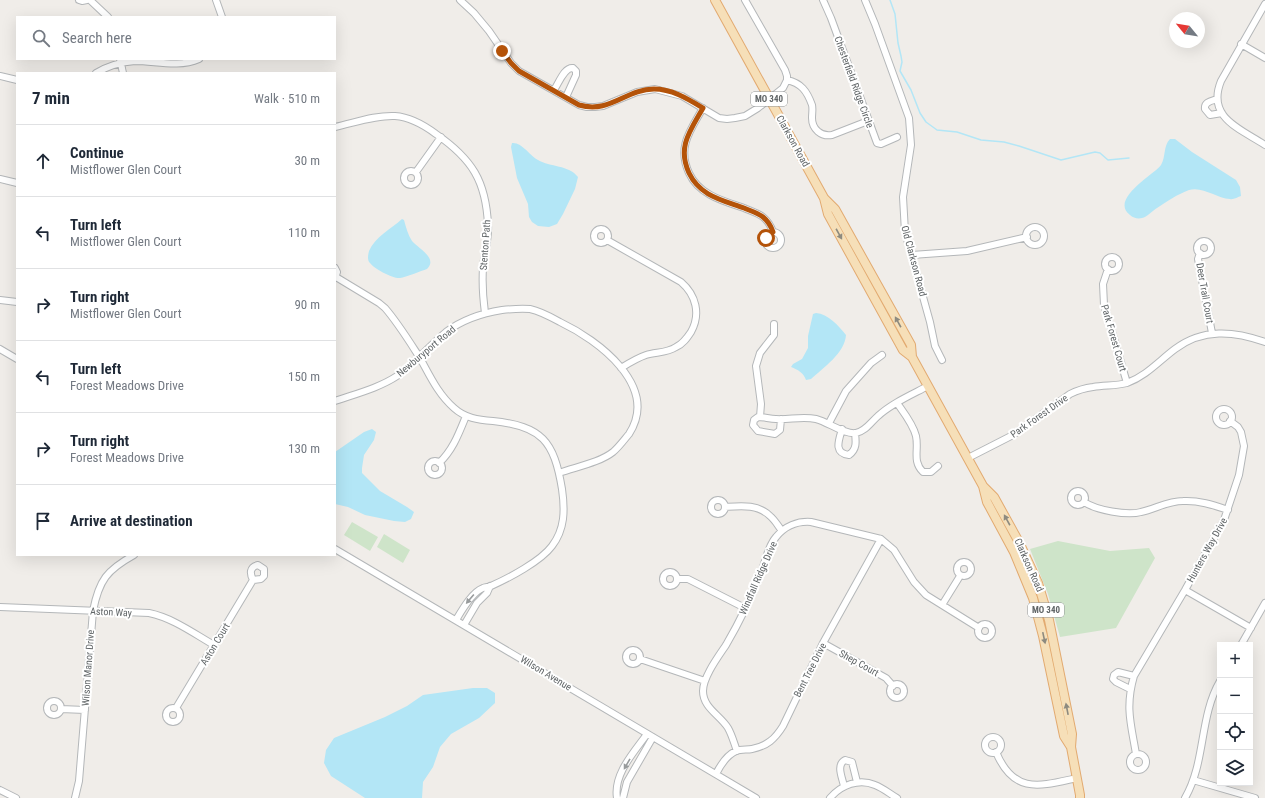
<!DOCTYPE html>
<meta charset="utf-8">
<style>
:root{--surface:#fff;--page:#f2f2f3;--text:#1f2937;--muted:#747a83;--line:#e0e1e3}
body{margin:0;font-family:"Roboto Condensed",sans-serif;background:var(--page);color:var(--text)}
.controls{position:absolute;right:12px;bottom:12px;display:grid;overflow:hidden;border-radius:0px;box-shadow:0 4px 16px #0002}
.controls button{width:36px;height:36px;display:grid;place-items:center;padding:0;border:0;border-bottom:1px solid var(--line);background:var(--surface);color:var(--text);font:20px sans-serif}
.compass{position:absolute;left:1169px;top:12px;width:36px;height:36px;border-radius:50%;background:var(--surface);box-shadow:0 4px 16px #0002;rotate:300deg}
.stop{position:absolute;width:12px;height:12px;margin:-9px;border:3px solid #b45309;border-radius:50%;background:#fff}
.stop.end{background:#b45309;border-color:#fff;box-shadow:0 1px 4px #0008}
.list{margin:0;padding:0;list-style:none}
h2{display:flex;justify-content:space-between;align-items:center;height:52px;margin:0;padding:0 16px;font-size:17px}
h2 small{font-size:13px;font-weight:400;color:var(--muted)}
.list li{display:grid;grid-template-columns:26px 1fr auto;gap:12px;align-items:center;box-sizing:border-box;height:72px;padding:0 16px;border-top:1px solid var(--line)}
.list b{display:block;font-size:15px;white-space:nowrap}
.list p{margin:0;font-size:13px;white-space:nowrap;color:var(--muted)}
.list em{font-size:13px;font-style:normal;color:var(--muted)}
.icon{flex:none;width:22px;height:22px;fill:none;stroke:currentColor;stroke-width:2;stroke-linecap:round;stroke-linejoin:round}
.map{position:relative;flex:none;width:1265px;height:798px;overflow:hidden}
.search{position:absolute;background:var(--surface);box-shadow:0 4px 16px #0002;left:16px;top:16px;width:320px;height:44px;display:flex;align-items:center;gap:10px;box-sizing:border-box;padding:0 14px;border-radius:0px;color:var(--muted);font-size:15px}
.panel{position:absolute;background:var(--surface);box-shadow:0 4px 16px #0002;left:16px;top:72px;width:320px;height:484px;border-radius:0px}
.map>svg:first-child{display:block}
.green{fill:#cee4c9}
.water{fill:#b3e6f6}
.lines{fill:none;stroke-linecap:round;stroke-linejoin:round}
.stream{stroke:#b3e6f6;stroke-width:1.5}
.minor-casing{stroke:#b4b7b9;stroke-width:8}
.major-casing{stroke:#e2aa70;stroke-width:10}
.minor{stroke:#fff;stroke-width:6}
.major{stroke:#f6dfb8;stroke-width:8}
.oneway{fill:#8d8a7f}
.oneway2{fill:#989b9c}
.route{stroke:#b45309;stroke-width:5}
.labels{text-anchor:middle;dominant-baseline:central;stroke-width:4;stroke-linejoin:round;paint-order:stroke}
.shield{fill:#fff;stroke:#909395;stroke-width:1}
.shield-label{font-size:9px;font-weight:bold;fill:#606567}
.street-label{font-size:10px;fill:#606567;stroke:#fff}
</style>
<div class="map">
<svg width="1265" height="798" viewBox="0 0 1265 798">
<rect width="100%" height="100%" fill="#f0ede9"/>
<path class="green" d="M352,522l26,15 -8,14 -26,-16z
M384,534l26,16 -7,13 -26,-16z
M1058,541l52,10 39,-3 6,10 -39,70 -56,9 -12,-43 -18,-45z"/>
<path class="water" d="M1170,139h5l17,13 44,28 4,7 1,9c-3,1 -8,4 -11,3 -14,-1 -27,-13 -41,-9 -11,4 -23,12 -32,18 -5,3 -10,9 -15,10 -4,1 -9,0 -12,-3 -21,-16 25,-41 31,-50 5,-8 2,-19 9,-26z
M512,143c10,-1 18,13 26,17 12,7 31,5 40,17l-3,12 -12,25 -6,10 -8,3 -11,-1 -6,-4 -3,-5 -1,-13 -11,-26 -6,-31z
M402,219l2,1c2,7 4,15 8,21 7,8 26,17 15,28 -6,2 -21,8 -27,9 -6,1 -26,-9 -30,-15 -3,-3 -2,-8 -1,-12 6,-14 22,-22 33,-32z
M816,313c12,1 23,13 30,22 -1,18 -23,33 -35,44l-5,1c-3,-8 -8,-10 -15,-13l2,-3 9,-5 6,-11v-12l5,-22z
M372,429l4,3 -2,8 -10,15 -2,13v5l18,18 27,16 7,5 -3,7 -6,3 -11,-1 -29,-6 -17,-8 -13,-3v-52l29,-20z
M473,688h14l8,5v10l-16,15 -28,16 -11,13 -7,20 -10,15 -1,16h-57l-34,-22 -7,-13 2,-13 8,-12 51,-21 22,-11 16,-11z"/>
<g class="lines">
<path class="stream" d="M890,0l5,14 3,29 3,13 1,6 -2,9 11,19 9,23 6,9 11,8 20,2 24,8 23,2 15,4 42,14 34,-8 5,1 8,7 21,-2"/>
<defs>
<path id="minor" d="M79,0l3,1 5,-1
M90,0l18,17
M216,0l6,17
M460,0l14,13 15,18 22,32 8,8 60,34 8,2h8l8,-1 34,-14 18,-3 27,7 37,22 8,1 8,-1 10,-2 13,-8 25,-20 4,-8v-4l-2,-6 -40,-70
M823,0l8,18 46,125 4,1 16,-7
M865,0l10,24 34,94 2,27 -8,52 2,35 25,90 5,24 7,14
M1265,4l-44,77c-15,37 20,48 44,64
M1241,44l24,14
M120,59l3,14
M96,73c12,-7 25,-11 39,-12 21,0 43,7 64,-2
M0,76l17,4
M787,80c14,3 20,11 25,25 1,4 0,8 0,13 0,11 9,19 20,17l36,-14
M554,90c5,-7 10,-23 19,-22l3,3v4l-10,22
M1217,99c-6,2 -13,3 -12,10l5,6 12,-2
M703,108c-13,23 -26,39 -14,65 10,22 34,28 55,35 7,3 14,5 19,9 5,4 8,9 10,15
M335,127c19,-4 40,-12 60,-11 15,1 29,9 41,18 36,25 50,47 52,91 1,15 -4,28 -5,43 -1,15 0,30 2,45
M404 178a7 7 0 1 1 14 0a7 7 0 1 1-14 0Z
M416,172l25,-35
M0,179l17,4
M1026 236a9 9 0 1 1 18 0a9 9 0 1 1-18 0Z
M594 236a7 7 0 1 1 14 0a7 7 0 1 1-14 0Z
M765 240a8 8 0 1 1 16 0a8 8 0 1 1-16 0Z
M607,240l74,42c15,13 20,32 10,50 -4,6 -8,12 -15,15 -9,6 -20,5 -30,8 -9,3 -17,8 -25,13
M1197 248a7 7 0 1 1 14 0a7 7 0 1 1-14 0Z
M1200,253l-2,6 14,74
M912,255l55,-4 60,-14
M1105 264a7 7 0 1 1 14 0a7 7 0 1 1-14 0Z
M335,268l2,4 -2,6
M1108,269l-5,15 1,21 23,78
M336,277l43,26 6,5c13,15 24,33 35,50 10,18 18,36 34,50 11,10 24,12 39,13 49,5 61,20 69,68 3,21 3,40 -10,57 -11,15 -43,32 -61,40 -2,1 -6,1 -8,2 -11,4 -21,22 -27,32
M0,300l17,2
M0,349l17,10
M335,401c20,-7 44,-13 62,-25 18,-13 32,-30 49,-44 16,-12 37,-19 56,-22 9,-1 19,-2 28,-1 10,2 21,8 30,13 38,18 100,64 69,112 -5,6 -10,13 -16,18 -14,11 -38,15 -54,21
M897,403c7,10 16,21 19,33 3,14 -4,25 7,36h8l7,-6
M1216 417a8 8 0 1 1 16 0a8 8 0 1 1-16 0Z
M760,417l1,-13 -5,-38 4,-13 14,-18v-11
M781,419l-1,11 -5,4 -17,-3 -5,-6 1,-5 4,-3c6,0 12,2 18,2 13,1 26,-3 40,0 12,3 29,16 40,14 10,-2 15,-11 22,-17 14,-13 33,-21 50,-30
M829,423l17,-32 25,-28 11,-8
M842,429c-3,11 -9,24 7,26 8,-6 7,-13 6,-22
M968,458l45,-23 57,-41c8,-4 15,-6 23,-7 12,-2 23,-1 34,-4 19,-7 32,-22 48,-34 28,-21 59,-18 90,-7
M428 468a7 7 0 1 1 14 0a7 7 0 1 1-14 0Z
M439,463c14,-13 20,-30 27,-47
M1071 498a7 7 0 1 1 14 0a7 7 0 1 1-14 0Z
M711 507a7 7 0 1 1 14 0a7 7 0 1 1-14 0Z
M1084,502c12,8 43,14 57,10 14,-3 27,-11 42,-11 15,-1 30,4 45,9
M725,507c16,-1 33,-3 45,9 5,4 8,10 12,15
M335,549l421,249
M957 569a7 7 0 1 1 14 0a7 7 0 1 1-14 0Z
M258,565l6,4v7l-3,3 -8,1c-3,-6 -4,-13 5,-15z
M663 579a7 7 0 1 1 14 0a7 7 0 1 1-14 0Z
M678,579h10l57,29
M1185,590l66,38
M942,605l18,-29
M0,607l149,6c24,5 44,20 65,32
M978 631a7 7 0 1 1 14 0a7 7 0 1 1-14 0Z
M464,625l13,-22 10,-10 3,-7
M823,643l63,35 7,8
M1241,645l24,-42
M626 657a7 7 0 1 1 14 0a7 7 0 1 1-14 0Z
M640,659l65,22
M890 691a7 7 0 1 1 14 0a7 7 0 1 1-14 0Z
M1130,689l-14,-7 -3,-3 1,-4 4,-3 16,4
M47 708a7 7 0 1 1 14 0a7 7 0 1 1-14 0Z
M176,708l77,-128
M166 715a7 7 0 1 1 14 0a7 7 0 1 1-14 0Z
M61,709l24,1
M985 745a8 8 0 1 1 16 0a8 8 0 1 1-16 0Z
M737,751c-3,-8 -5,-16 -9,-23 -8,-13 -25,-20 -25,-37 0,-14 15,-34 23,-46 14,-24 26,-49 36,-75 4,-11 6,-24 14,-33 9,-11 22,-16 35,-15l70,17 13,11 20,32 12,13 53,33
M996,752c18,43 44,34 81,26
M1136,754c-5,-30 -11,-47 -2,-78l51,-86 39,-70 15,-45 5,-29 -3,-14 -3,-5 -8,-6
M1130 762a8 8 0 1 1 16 0a8 8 0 1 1-16 0Z
M716,774c4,-8 11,-19 20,-23 5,-2 11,-1 16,-2 15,-3 23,-10 31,-23l40,-83 58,-104
M1193,780l62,18
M844,786c-2,-9 -8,-21 1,-26l7,2 5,20
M0,790l16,8
M75,798l4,-17 14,-170c6,-31 14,-41 41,-56
M617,798c-4,-24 18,-47 30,-64
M623,798l4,-16 26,-45
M830,798c11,-13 29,-20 45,-13 8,3 15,9 22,13
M1185,798c21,-36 14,-81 35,-117"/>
<path id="major" d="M715,0l109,198 4,16 75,136 9,7
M824,198l11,11 76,136 1,12 71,129 4,16 27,50 19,46 10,38 21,100 7,11
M983,486l11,11 26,47 18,39 11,37 23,114 -1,13 9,48v3"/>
</defs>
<use href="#minor" class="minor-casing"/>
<use href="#major" class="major-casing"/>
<use href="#minor" class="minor"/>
<use href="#major" class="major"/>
</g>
<defs><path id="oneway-solid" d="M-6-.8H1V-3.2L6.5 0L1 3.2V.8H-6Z"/></defs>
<g class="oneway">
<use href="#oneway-solid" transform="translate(839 234) rotate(61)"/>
<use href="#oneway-solid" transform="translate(898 322) rotate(-119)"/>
<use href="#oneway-solid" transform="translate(1007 520) rotate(-119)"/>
<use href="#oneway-solid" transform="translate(1044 638) rotate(78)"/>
<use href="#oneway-solid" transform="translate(1067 709) rotate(-101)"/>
</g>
<g class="oneway2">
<use href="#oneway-solid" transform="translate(470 599) rotate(130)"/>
<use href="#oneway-solid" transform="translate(627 764) rotate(120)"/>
</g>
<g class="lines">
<path class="route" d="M502,51l9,12 8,8 60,34c31,9 47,-16 75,-16 18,0 34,10 49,19 -13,23 -26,39 -14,65 11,23 33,27 55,35 7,3 14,5 19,9 5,4 8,9 10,15l-5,2 -2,4"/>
</g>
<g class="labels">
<g class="shield">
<rect x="751" y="92" width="36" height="14" rx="3"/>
<rect x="1028" y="603" width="36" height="14" rx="3"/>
</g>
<g class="shield-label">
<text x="769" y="99">MO 340</text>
<text x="1046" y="610">MO 340</text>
</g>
<g class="street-label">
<text transform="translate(854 82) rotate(70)">Chesterfield Ridge Circle</text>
<text transform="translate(793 141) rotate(61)">Clarkson Road</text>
<text transform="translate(485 245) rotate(-86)">Stenton Path</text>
<text transform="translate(914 261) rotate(75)">Old Clarkson Road</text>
<text transform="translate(1205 293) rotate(80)">Deer Trail Court</text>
<text transform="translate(1114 338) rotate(74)">Park Forest Court</text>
<text transform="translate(426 351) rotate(-40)">Newburyport Road</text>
<text transform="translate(1039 416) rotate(-35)">Park Forest Drive</text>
<text transform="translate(1207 550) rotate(-61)">Hunters Way Drive</text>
<text transform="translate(1029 565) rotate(66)">Clarkson Road</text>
<text transform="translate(758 578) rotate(-66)">Windfall Ridge Drive</text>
<text transform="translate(111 612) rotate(3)">Aston Way</text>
<text transform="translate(215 644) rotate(-59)">Aston Court</text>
<text transform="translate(859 663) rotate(29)">Shep Court</text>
<text transform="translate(88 668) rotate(-86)">Wilson Manor Drive</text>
<text transform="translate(810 670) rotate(-63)">Bent Tree Drive</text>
<text transform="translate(546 673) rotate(31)">Wilson Avenue</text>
</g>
</g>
</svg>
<div class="controls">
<button>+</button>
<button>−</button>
<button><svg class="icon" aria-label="locate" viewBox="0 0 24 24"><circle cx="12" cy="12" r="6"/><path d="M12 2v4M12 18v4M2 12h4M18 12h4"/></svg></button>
<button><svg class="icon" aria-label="layers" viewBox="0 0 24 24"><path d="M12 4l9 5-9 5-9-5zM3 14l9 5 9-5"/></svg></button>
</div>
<svg class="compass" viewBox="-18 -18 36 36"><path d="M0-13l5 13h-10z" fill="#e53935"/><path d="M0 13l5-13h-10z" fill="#747a83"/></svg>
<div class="stop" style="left:766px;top:238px"></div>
<div class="stop end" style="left:502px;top:51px"></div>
<div class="search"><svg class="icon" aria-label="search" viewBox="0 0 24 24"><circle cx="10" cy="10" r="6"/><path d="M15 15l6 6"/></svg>Search here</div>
<section class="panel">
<h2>7 min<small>Walk · 510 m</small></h2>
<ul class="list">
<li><svg class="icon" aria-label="ahead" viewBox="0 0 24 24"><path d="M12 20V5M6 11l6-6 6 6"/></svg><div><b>Continue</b><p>Mistflower Glen Court</p></div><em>30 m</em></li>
<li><svg class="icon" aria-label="left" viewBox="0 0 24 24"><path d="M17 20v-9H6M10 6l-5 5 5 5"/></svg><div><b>Turn left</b><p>Mistflower Glen Court</p></div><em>110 m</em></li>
<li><svg class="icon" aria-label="right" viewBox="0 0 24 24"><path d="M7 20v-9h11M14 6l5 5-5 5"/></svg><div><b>Turn right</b><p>Mistflower Glen Court</p></div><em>90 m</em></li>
<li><svg class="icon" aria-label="left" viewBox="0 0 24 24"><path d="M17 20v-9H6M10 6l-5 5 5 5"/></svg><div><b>Turn left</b><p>Forest Meadows Drive</p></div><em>150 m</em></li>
<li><svg class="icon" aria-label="right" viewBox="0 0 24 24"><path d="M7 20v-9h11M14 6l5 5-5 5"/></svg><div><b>Turn right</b><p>Forest Meadows Drive</p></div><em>130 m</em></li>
<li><svg class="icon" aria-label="arrive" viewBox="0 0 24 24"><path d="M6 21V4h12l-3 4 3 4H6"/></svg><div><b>Arrive at destination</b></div></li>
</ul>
</section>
</div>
